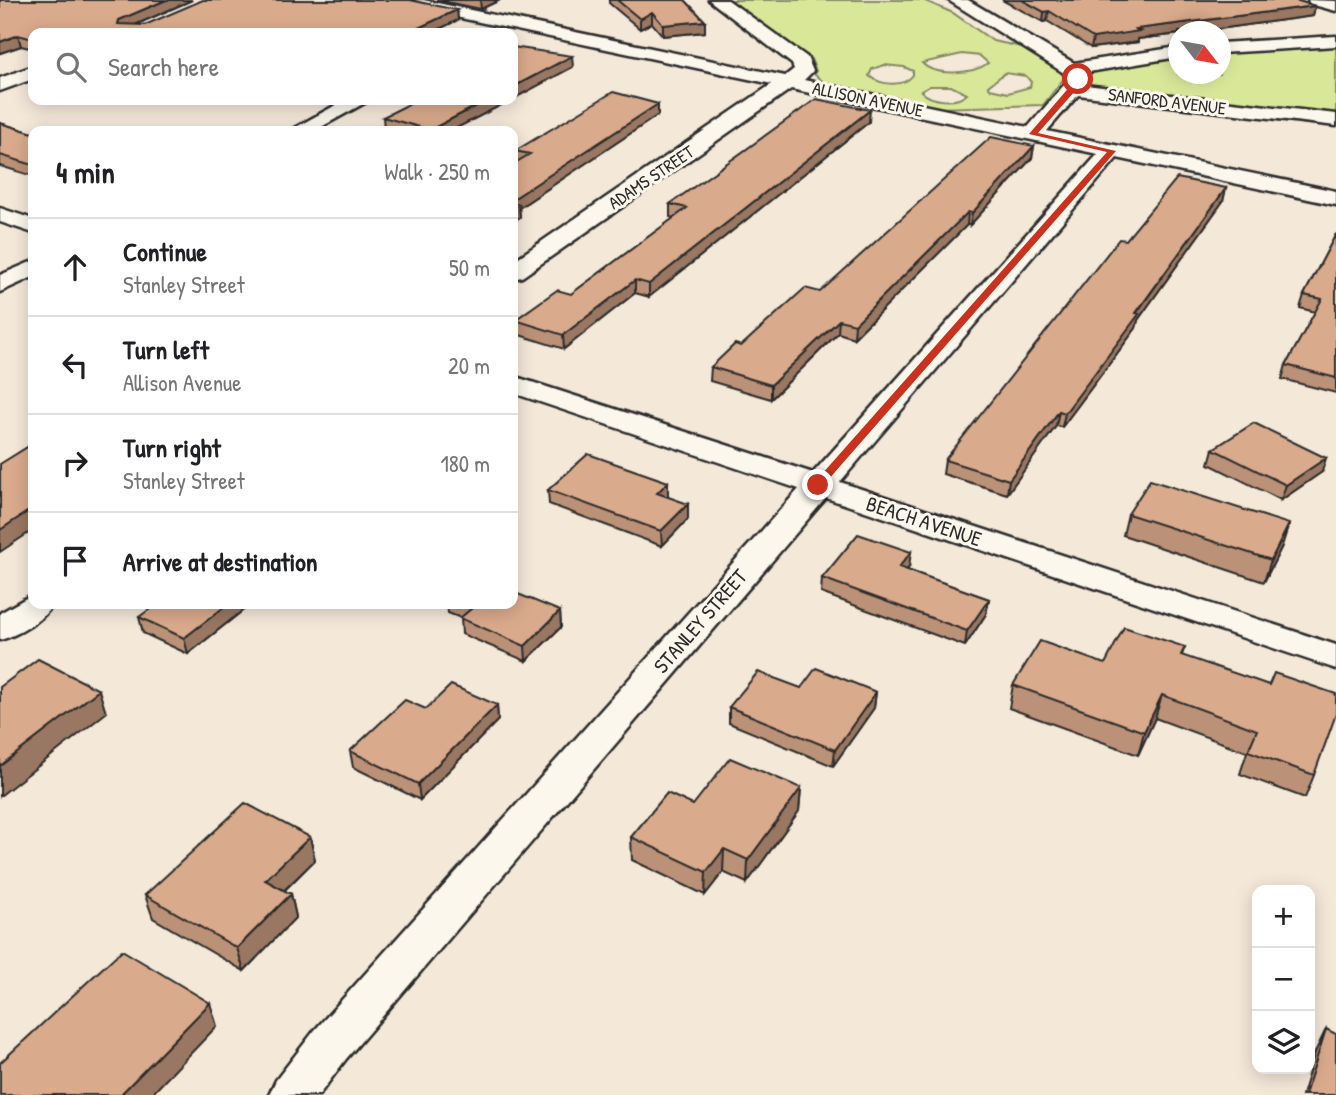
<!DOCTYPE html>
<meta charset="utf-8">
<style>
:root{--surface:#fff;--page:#f2f2f2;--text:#202124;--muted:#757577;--line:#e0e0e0}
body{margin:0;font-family:"Patrick Hand",sans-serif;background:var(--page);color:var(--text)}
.controls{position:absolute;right:21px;bottom:21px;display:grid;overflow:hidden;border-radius:14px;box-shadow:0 4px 18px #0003}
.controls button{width:63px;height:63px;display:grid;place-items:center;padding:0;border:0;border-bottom:2px solid var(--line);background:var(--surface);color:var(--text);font:35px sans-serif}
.compass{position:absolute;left:1168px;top:21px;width:63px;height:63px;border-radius:50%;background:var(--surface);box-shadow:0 4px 18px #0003;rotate:121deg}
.stop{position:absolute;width:21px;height:21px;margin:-16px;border:5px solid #c8321e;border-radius:50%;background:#fff}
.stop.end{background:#c8321e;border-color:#fff;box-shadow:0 2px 7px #0008}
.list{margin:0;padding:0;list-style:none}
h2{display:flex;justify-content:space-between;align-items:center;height:91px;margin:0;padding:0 28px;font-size:30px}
h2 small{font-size:23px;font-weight:400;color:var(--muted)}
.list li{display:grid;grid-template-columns:46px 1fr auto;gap:21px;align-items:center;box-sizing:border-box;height:98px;padding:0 28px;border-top:2px solid var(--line)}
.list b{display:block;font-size:26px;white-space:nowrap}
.list p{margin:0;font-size:23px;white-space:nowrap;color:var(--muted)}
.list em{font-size:23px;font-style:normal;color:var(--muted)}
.icon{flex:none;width:38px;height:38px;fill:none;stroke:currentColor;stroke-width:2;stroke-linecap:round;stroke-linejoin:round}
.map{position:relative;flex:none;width:1336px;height:1095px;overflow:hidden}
.search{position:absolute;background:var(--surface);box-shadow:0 4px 18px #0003;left:28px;top:28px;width:490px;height:77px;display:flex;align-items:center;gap:18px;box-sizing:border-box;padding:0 24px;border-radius:14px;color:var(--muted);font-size:26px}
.panel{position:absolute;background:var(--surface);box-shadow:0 4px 18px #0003;left:28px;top:126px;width:490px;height:483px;border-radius:14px}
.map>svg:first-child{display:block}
.green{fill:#d9e799;stroke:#828962;stroke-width:2;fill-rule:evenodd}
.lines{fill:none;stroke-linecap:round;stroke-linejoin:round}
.street-casing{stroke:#2b2b2b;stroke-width:5}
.street{fill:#fbf7ec;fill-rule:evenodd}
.wall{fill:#bb9278;stroke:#2b2b2b;stroke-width:2}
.shaded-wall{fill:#997762;stroke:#2b2b2b;stroke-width:2}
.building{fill:#daaa8c;stroke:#2b2b2b;stroke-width:2}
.route{fill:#c8321e}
.labels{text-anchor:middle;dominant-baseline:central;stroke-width:6;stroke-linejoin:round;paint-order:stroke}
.far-street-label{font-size:18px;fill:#2b2b2b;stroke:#fbf7ec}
.street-label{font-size:21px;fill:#2b2b2b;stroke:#fbf7ec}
</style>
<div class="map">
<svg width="1336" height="1095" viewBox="0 0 1336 1095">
<rect width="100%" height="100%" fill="#f4e8d9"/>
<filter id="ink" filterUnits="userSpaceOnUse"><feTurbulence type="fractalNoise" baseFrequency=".0143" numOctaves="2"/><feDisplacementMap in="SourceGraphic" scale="14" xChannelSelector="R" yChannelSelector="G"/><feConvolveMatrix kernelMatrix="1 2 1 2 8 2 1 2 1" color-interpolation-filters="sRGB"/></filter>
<g filter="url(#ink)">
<path class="green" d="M729,0h194l30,13 40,28 29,6 37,22 5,9 -21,27 -108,3 -108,-23 -13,-11 2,-3 -5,-12zM962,54l18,2 8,7c-14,11 -53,14 -66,0zM884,65l20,2 9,4v4c-10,13 -32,10 -44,1l3,-7zM1005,73l21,3 5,6 -1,5 -22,6 -18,-4 -2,-3zM930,86h21l16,8c-10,10 -36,8 -46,-3z
M1336,45v70l-248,-28 3,-8 -6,-7 93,-15v17h42l1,-22z"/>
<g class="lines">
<defs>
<path id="street" d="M391,0h32l362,76 9,-7 -2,-5 -83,-64h19l79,57 6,14 -9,9 224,47 41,-48 -5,-6 -116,-73h20l106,63 104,-16v10l-95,16 4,6 -2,6 251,29v12l-258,-31 -31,36 289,60v14l-219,-47 -277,324 496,163v24l-510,-171 -480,561 -27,36h-50l7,-15 38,-49 485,-542 -286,-96v-17l300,97 285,-319 -307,-65 -269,188 -9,2v-18l259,-177 -373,-79z
M1308,0l28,1v10l-26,-7z
M1336,36v10l-116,7v-10z
M33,66v13l-33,12v-13z
M345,100h25l-56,31h-25z
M0,208l33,11v14l-33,-11z
M33,261v16l-33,15v-17z
M33,594v10h20c-9,16 -35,31 -53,36v-27z"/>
</defs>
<use href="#street" class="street-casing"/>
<use href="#street" class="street"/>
</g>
<path class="wall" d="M0,0h192l-57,25 322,-15 1,10 -27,13h-398v16l-12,-3 -21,7z
M436,0h64l-19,9z
M609,0h76l20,21v11l-42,4 -11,-13 -12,6 -31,-26z
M1002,0h293l20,6 -2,10 -116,16h-18v2l-41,5v3l-47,6 -44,-27 -4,1z
M658,104v11l-139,93 1,9 -5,-66z
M383,117l68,14h-59l-8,-2z
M869,122l-220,175 -14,-4 -71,56 -48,-15 -1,-14 56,-26 103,-76 -4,-1v-13z
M0,123l33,10v43l-33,-10z
M1034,146l-2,12 -62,67h-3l-113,113 -16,-5 -67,66 -61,-18 1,-14z
M1226,188l-3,13 -85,119 -2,8 -74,99 -6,-1 -49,68 -64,-20 2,-14 181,-220z
M1336,234v159l-54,-14 4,-14 29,-53 -15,-4 4,-13z
M1213,449l109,23 -41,28 -72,-36z
M548,490l120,7 20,22 -26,27 -113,-42z
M1128,514l154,32 -18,36 -141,-47z
M909,567l-2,3 82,29 -3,15 -21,32 -144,-53 1,-15z
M251,604l-63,50 -45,-21 -4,-16z
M447,604h66l47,7 1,16 -35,34 -64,-27 -1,-16 -13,-5z
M1185,647l-3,8 132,120 -9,23 -65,-24 7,-22 -92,-34 -17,37 -129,-47 4,-23z
M801,688l75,4 -2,16 -41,58 -104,-43v-16z
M497,705l1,15 -78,80 -67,-33 -3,-16 76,-42z
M801,788l-2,23 -52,72 -24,-11 -18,23 -73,-35 -1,-23 62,-32z
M310,837l5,23 -31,31 7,3 5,23 -52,54 -91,-53 -8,-23z
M1326,1029l10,66h-34l13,-43z"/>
<path class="shaded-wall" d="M166,0h26l-71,31 -3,-7 1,-4z
M480,0h20l-19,9z
M1315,6l-2,10 -116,16h-18v2l-41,5v3l-47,6 2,-10 43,-9z
M457,10l1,10 -27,13h-16l-1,-3z
M1049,11l-2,10 -4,1 1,-10z
M652,12v11l-12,6v-10z
M705,21v11l-42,4v-11z
M405,28l1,5h-12z
M18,35l3,11 -21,7v-11z
M572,56l1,11 -60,32v-12z
M488,100h23l-60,31h-21v-1z
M658,104v11l-139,93 1,9 -7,5v-23z
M870,110l-1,12 -220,175v-13z
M1034,146l-2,12 -62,67 2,-12z
M1226,188l-3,13 -85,119 -2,8 -74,99 3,-14z
M968,212l-1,13 -113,113 1,-14z
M635,280v13l-71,56 -1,-14z
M839,320l-1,13 -67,66v-14z
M1059,411l-3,15 -49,68 2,-14z
M1326,458l-4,14 -41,28 5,-15z
M668,482v15l-11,11v-15z
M688,504v15l-26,27 -1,-15z
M33,508v22l-33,22v-22z
M1289,524l-7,22 -18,36 7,-22z
M911,552l-2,15 -12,15 2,-15z
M989,599l-3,15 -21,32 2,-15z
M228,604h23l-63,50 -4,-16z
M560,611l1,16 -35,34 -1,-15z
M99,690l7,23 -106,83v-30z
M876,692l-2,16 -41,58 2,-16z
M1162,695l-7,23 -17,37 6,-23z
M497,705l1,15 -78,80 -2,-16z
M801,788l-2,23 -52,72 1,-23z
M310,837l5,23 -44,43 -6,-23z
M724,849l-1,23 -18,23 1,-23z
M291,894l5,23 -52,54 -7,-23z
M210,1003l7,23 -66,69h-31z"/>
<path class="building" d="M0,0h166l-47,20 -1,4 27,1 58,-25h207l47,10 -43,20 -9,-2 -11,5h-361v6l-15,-4 -18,7z
M617,0h68l20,21 -42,4 -11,-13 -12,7z
M1022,0h273l20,6 -179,23 4,2 -47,7 -44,-27 -5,1z
M513,47l59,9 -59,31z
M613,92l45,12 -145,95v-35l17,-10 -15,-3z
M816,99l54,11 -221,174 -14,-4 -72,55 -48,-15 42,-30 14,4 116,-86 -17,-4z
M417,100h71l-58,30 -47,-13z
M0,123l33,10v32l-33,-10z
M991,137l43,9 -62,67 -4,-1 -113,112 -16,-4 -68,65 -60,-18 24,-23 6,2 64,-58 15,4z
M1177,178l49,10 -90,125 3,1 -74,99 -6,-2 -50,69 -64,-20 174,-221 7,1z
M513,203l6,2 -6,4z
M1336,234v144l-50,-13 36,-66 -18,-4z
M1254,423l72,35 -40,27 -73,-36z
M29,446l4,2v60l-33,22v-66z
M588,454l80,28 -11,11 31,11 -27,27 -113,-41z
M1150,480l139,44 -18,36 -143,-46z
M858,534l53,18 -12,15 90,32 -22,32 -145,-53z
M513,592l47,19 -35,35 -65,-28 12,-10 -11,-4h52z
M157,604h71l-44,34 -45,-21z
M1124,627l61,20 -4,8 88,30 5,-12 62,21v20l-22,61 -66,-24 9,-21 -95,-35 -18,37 -131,-47 27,-44 65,23z
M38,659l61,31 -99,76v-79z
M816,668l60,24 -41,58 -106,-43 29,-35 43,16z
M451,685l46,20 -79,79 -68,-33 55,-51 21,9z
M730,758l71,30 -53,72 -24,-11 -18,23 -75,-35 36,-44 26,12z
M245,803l65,34 -45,43 26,14 -54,54 -92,-53z
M122,950l88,53 -90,92h-120v-32z
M1326,1029l10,5v61h-31z"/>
</g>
<path class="route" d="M1078,77l3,2 -6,12 -37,42 78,18 -295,337h-7v-5l293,-331 -78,-18z"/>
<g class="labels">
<g class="far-street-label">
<text transform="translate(868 99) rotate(12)">ALLISON AVENUE</text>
<text transform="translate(1167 101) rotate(7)">SANFORD AVENUE</text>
<text transform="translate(651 177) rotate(-34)">ADAMS STREET</text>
</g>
<g class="street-label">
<text transform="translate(924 521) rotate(18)">BEACH AVENUE</text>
<text transform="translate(700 621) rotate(-49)">STANLEY STREET</text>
</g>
</g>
</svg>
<div class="controls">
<button>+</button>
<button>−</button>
<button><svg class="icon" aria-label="layers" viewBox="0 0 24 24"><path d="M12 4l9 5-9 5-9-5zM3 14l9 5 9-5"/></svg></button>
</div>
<svg class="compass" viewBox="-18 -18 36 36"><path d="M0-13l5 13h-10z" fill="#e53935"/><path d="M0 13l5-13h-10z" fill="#757577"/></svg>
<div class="stop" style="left:1078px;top:79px"></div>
<div class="stop end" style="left:818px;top:485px"></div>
<div class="search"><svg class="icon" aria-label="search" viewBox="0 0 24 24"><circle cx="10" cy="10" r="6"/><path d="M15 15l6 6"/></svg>Search here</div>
<section class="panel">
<h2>4 min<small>Walk · 250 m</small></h2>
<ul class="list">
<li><svg class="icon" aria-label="ahead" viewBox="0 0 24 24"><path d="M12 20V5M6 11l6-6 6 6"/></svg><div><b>Continue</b><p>Stanley Street</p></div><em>50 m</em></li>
<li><svg class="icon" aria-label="left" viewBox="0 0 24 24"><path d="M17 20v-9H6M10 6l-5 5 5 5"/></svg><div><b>Turn left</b><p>Allison Avenue</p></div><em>20 m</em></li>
<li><svg class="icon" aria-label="right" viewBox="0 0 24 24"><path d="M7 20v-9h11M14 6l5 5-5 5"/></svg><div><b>Turn right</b><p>Stanley Street</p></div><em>180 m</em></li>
<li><svg class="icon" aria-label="arrive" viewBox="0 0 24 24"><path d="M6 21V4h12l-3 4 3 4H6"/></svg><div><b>Arrive at destination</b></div></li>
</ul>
</section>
</div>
